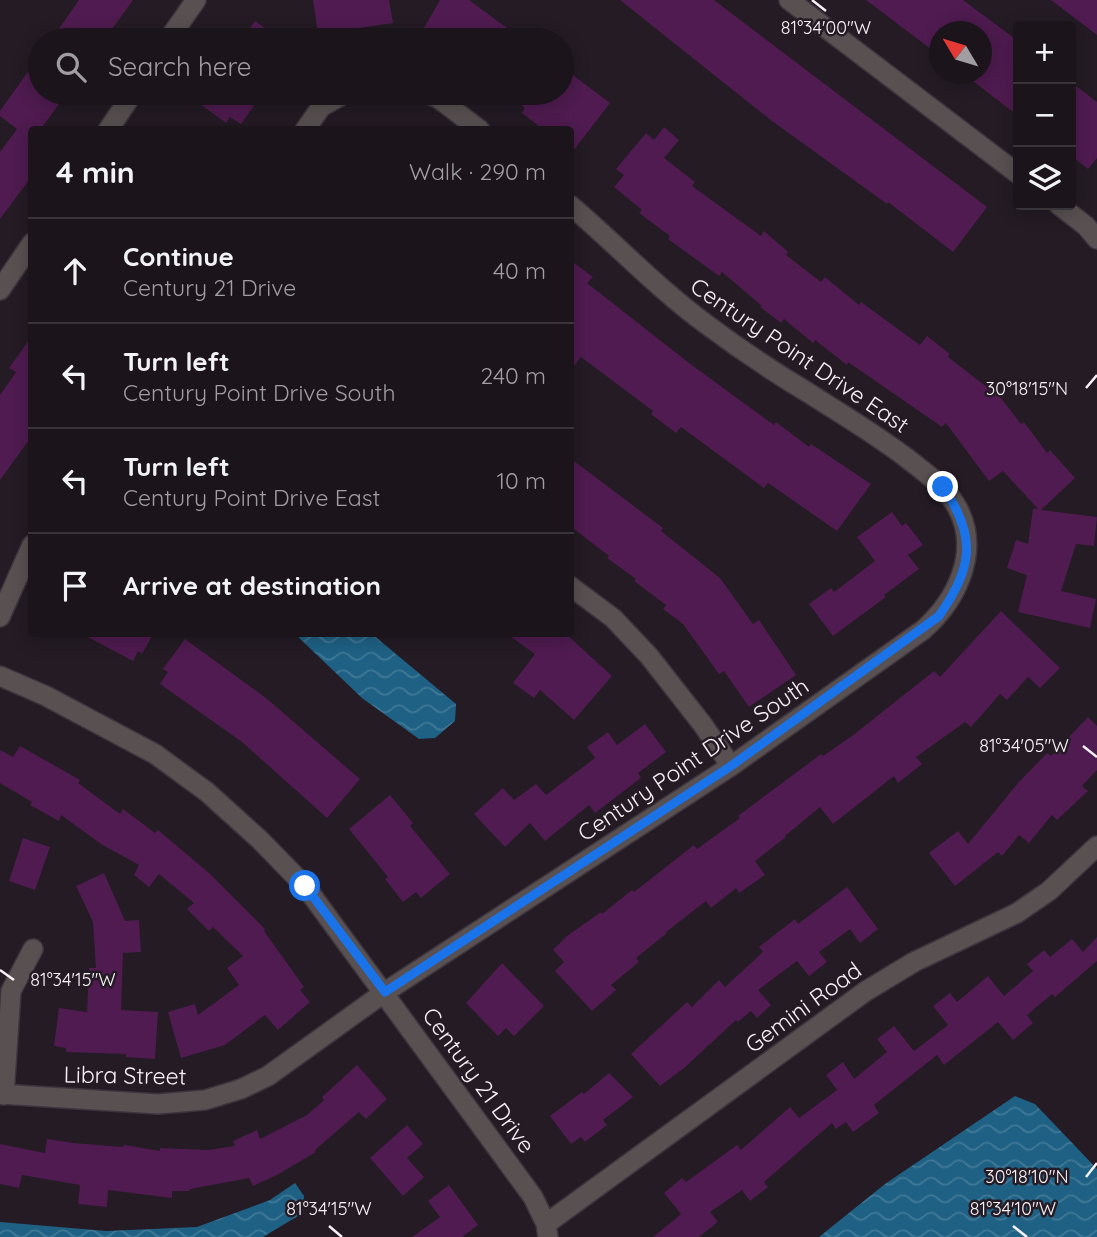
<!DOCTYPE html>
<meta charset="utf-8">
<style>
:root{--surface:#1b141b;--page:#241d24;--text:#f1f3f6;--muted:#a09ea3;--line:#39333a}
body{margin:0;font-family:Quicksand,sans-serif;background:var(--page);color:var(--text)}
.controls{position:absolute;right:21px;top:21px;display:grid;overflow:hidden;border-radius:7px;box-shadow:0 4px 18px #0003}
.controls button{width:63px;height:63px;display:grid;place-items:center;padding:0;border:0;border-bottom:2px solid var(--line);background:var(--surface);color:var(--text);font:35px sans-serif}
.compass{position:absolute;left:929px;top:21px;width:63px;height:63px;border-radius:50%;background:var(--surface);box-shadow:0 4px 18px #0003;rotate:308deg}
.stop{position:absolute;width:21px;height:21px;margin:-16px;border:5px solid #1a73e8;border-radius:50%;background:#fff}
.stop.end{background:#1a73e8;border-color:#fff;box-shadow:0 2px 7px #0008}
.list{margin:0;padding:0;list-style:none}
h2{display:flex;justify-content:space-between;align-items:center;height:91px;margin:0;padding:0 28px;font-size:30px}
h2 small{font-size:23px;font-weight:400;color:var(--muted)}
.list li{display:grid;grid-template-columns:46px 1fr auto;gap:21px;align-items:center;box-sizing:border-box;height:105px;padding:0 28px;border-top:2px solid var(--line)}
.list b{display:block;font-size:26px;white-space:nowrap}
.list p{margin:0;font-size:23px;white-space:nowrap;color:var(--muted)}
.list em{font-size:23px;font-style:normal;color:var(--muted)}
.icon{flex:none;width:38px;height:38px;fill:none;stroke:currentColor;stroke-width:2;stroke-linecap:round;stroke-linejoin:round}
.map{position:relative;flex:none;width:1097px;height:1237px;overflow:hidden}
.search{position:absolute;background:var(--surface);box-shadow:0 4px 18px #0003;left:28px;top:28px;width:546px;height:77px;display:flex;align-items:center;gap:18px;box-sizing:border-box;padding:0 24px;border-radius:38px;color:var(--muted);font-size:26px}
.panel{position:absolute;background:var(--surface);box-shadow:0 4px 18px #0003;left:28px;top:126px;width:546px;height:511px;border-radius:7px}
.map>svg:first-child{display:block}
.water{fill:url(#water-waves)}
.building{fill:#4f1b50}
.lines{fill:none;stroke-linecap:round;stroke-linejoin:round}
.street-casing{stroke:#3d353d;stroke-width:22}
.street{stroke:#585051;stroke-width:19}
.route{stroke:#1a73e8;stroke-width:9}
.ticks{fill:none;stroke:#f7f1f7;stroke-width:2.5}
.labels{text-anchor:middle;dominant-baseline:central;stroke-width:5;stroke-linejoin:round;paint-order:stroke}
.street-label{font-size:23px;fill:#f7f1f7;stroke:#241b24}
.ticks-label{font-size:18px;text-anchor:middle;fill:#f7f1f7;stroke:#241b24;stroke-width:5;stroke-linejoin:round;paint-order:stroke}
</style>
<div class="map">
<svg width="1097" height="1237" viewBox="0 0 1097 1237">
<defs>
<pattern id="water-waves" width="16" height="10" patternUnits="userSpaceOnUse" patternTransform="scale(1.75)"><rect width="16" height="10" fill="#1f6184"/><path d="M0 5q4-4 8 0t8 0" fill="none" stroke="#407896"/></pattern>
</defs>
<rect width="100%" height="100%" fill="#241b24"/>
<path class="water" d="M295,634h77l84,70 -1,17 -20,17 -16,1 -57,-41z
M1015,1096l20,8 62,65v68h-278l66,-53z
M295,1183l9,13 -1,17 -40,24h-263v-15l106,9 91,-4 73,-27z"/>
<path class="building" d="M79,0h54l-29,40h-53z
M313,0h76l4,23 -75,11z
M440,0h29l54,40h-106z
M620,0h94l273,207 -34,45 -65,-50 -1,2 -115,-83z
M866,0h97l55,41v75l-54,-42h18v-42h-42v24z
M1051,0h46v35z
M255,21l27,19h-41z
M40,55v38h27l-27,37h-8v46l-32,43v-67l17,-23 -17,-13v-5z
M562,67l48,36 -40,52v-25h-26l-22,-17 3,-5 -20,-15h57z
M1071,82l26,20v56l-9,11 -17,-13z
M206,93h57l-22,31 -11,-7 -4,6 -27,-20z
M664,127l15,13 -15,18 31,24 -3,4 69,50 3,-5 24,21 -2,3 35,27 4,-5 34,28 2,-3 59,43 7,-9 23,18 -2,3 53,41 20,26 3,-2 23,31 3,-3 25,28 -34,32 56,7 -3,29 -18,-2 -15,47 35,8 -6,29 -72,-16 9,-37 -20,-7 9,-28 12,4 5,-35h5l-35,-38 -14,10 -43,-58 -4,4 -94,-65 -1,3 -32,-25 -2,3 -29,-24 -3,4 -21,-16 2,-1 -40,-34 -3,4 -51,-37 2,-3 -31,-23 3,-3 -28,-23 10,-12 -8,-6 30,-36 8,7z
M570,260l23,17 -6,6 102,80 85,62 2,-3 33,25 2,-3 60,40 -34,47 -69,-48 -4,5 -83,-61 -5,6 -25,-19 2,-3 -72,-54 -11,14z
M32,336v100l-32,44v-85l16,-23 -7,-4z
M570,458l93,70 -2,3 59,47 33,46 6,-4 37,55 -47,32 -25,-36 -5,3 -36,-50 -20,-15 3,-4 -32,-24 2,-2 -29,-21 2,-2 -39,-30z
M892,512l10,14 4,-3 17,22 -15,10 11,14 -35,26 2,2 -53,39 -24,-32 22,-16 3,4 41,-31 -18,-24z
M1001,611l59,57 -20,20 -12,-11 -21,23 -7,-6 -29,33 -6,-5 -49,35 6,7 -24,19 -4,-7 -61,48 -13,-17 -35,29 1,1 -31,24 10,14 -26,18 -3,-5 -25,20 -5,-7 -40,31 1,1 -31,25 3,4 -28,23 5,5 -24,21 -37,-40 9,-9 -11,-12 14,-14 34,-24 1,2 30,-24 2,2 60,-47 3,4 43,-31 -2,-2 71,-53 12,-9 2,2 29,-20 82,-65 6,6z
M82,634h71l-11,20 -4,-3 -5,10z
M507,634h59l46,42 -38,44 -34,-30 -6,8 -21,-15 22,-29z
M185,639l81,59 94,81 -33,39 -85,-76 -82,-58 8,-12 -5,-3z
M1088,717l9,9v44l-15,16 6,5 -31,29 -5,-5 -23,28 -10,-8 -17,21 -4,-4 -43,34 -26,-33 29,-22 10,13 50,-61 29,-30 4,3z
M645,724l21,28 -28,21 3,5 -46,35 -6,-8 -44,36 -15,-18 -25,24 -31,-33 29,-26 11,12 22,-16 10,11 49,-37 -8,-11 21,-15 9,13z
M20,746l60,34 -2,3 42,31 3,-5 32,24 3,-3 51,43 56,56 -1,2 40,56 -4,3 10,12 -32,28 -13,-15 -40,30 -44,13 -13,-46 27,-8 3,11 41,-30 -12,-17 16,-12 -30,-29 -4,4 -22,-22 7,-6 -35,-29 -10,13 -15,-12 5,-10 -38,-21 -40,-29 -2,6 -29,-16 2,-3 -32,-19v-33l13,7z
M390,795l23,28 -3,3 40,48 -29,24 -5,-6 -13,10 -18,-23 3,-2 -39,-48z
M23,838l27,9 -15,43 -26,-9z
M104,873l21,48 14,-1 2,32 -18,1 -2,57 37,2 -3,47 -29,-2v-3l-60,-2v-4l-12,-2 5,-38 28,4 2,-44h7l-3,-46 -17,-36z
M847,887l31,42 -18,14 -10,-14 -31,23 8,10 -18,14 -12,-15 -39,29 13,15 -14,13 -6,-7 -13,11 -2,-2 -52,48 -24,18 -29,-32 56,-52 5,5 27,-27 6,7 38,-35 -4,-5 36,-28 3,5z
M1097,937v24l-42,36 -3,-3 -25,21 6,8 -20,17 -15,-18 -54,43 -7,-10 -63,50 5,8 -26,19 -7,-10 -10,7 -4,-6 -68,59 4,5 -18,14 -8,-11 -32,22 8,10 -19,15h-46l28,-23 -17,-21 18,-15 4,4 51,-37 4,5 49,-43 9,11 38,-28 -11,-15 17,-13 11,17 33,-27 -10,-13 17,-13 20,25 34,-26 -15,-19 17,-13 7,9 31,-26 16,20 29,-25 -6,-7 17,-14 6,7 22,-18 11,13z
M502,963l42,43 -30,30 -8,-8 -8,8 -32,-33z
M357,1065l30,34 -21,20 -7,-7 -44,38 1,2 -39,23 -24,11 -4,-8 -59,11 -1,2h-17v7l-64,-8 -1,17 -29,-3 2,-19 -58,-10 -3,13 -19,-4v-40l45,9 2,-14 26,4 50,4 1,-2 36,6v-3l48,2 27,-4 -2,-5 24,-11 3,9 47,-24 17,-15 -2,-3z
M609,1073l24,24 -30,23 4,5 -22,17 -4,-5 -10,7 -21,-28 32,-24 2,2z
M407,1125l16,19 -16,14 17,19 -21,19 -33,-38z
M449,1185l29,40 -16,12h-50l28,-20 -12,-16z"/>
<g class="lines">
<defs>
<path id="street" d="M789,0l229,174
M168,40l28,-40
M426,93l12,5 42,32
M108,130l25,-37
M305,130l16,-23 25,-14
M1059,205l27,21 11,13
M0,290l32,-47
M570,586l43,32 36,38 54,69 28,41
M0,617l32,-72
M0,676l46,20 109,58 52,38 52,47 46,47 228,311 13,27 2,13
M0,1094l158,10 47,-4 36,-11 27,-13 117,-84 346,-226 192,-136c34,-30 58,-79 34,-123 -12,-21 -30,-33 -49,-48 -34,-26 -65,-44 -101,-67 -35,-21 -69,-44 -101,-68 -49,-36 -90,-80 -136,-119
M4,1095l7,-104 22,-42
M546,1224l320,-233 48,-29 103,-49 32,-22 48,-45"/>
</defs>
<use href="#street" class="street-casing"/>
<use href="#street" class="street"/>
</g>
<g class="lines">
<path class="route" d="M305,886l80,106 346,-226 208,-150c33,-48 39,-78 4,-129"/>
</g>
<path class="ticks" d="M812,0l14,11M1086,388l11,-13M1083,746l14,11M0,970l14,10M1086,1177l11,-14M329,1226l13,11M1013,1226l14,11"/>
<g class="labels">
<g class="street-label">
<text transform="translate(800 355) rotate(34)">Century Point Drive East</text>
<text transform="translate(693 759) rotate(-34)">Century Point Drive South</text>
<text transform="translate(803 1007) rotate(-36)">Gemini Road</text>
<text transform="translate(125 1075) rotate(1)">Libra Street</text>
<text transform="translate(479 1080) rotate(54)">Century 21 Drive</text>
</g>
</g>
<g class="ticks-label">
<text x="826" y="34">81°34'00"W</text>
<text x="1027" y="395">30°18'15"N</text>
<text x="1024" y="752">81°34'05"W</text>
<text x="73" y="986">81°34'15"W</text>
<text x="1027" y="1183">30°18'10"N</text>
<text x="329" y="1215">81°34'15"W</text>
<text x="1013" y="1215">81°34'10"W</text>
</g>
</svg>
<div class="controls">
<button>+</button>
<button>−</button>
<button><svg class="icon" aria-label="layers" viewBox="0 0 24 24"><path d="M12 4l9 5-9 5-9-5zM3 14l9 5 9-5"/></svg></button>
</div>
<svg class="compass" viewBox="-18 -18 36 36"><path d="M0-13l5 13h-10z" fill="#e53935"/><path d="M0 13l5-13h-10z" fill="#a09ea3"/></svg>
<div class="stop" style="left:305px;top:886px"></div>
<div class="stop end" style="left:943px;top:487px"></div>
<div class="search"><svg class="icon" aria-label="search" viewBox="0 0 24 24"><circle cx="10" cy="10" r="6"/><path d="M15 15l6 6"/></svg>Search here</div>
<section class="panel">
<h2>4 min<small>Walk · 290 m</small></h2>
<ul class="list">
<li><svg class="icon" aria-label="ahead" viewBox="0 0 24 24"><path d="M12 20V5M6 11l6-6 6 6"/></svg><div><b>Continue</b><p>Century 21 Drive</p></div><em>40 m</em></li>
<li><svg class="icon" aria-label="left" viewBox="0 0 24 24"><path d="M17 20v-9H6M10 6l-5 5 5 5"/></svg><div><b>Turn left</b><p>Century Point Drive South</p></div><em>240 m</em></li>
<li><svg class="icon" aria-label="left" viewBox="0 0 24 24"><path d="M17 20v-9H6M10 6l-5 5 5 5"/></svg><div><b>Turn left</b><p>Century Point Drive East</p></div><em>10 m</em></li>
<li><svg class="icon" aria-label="arrive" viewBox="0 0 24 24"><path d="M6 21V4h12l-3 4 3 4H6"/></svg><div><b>Arrive at destination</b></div></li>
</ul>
</section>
</div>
